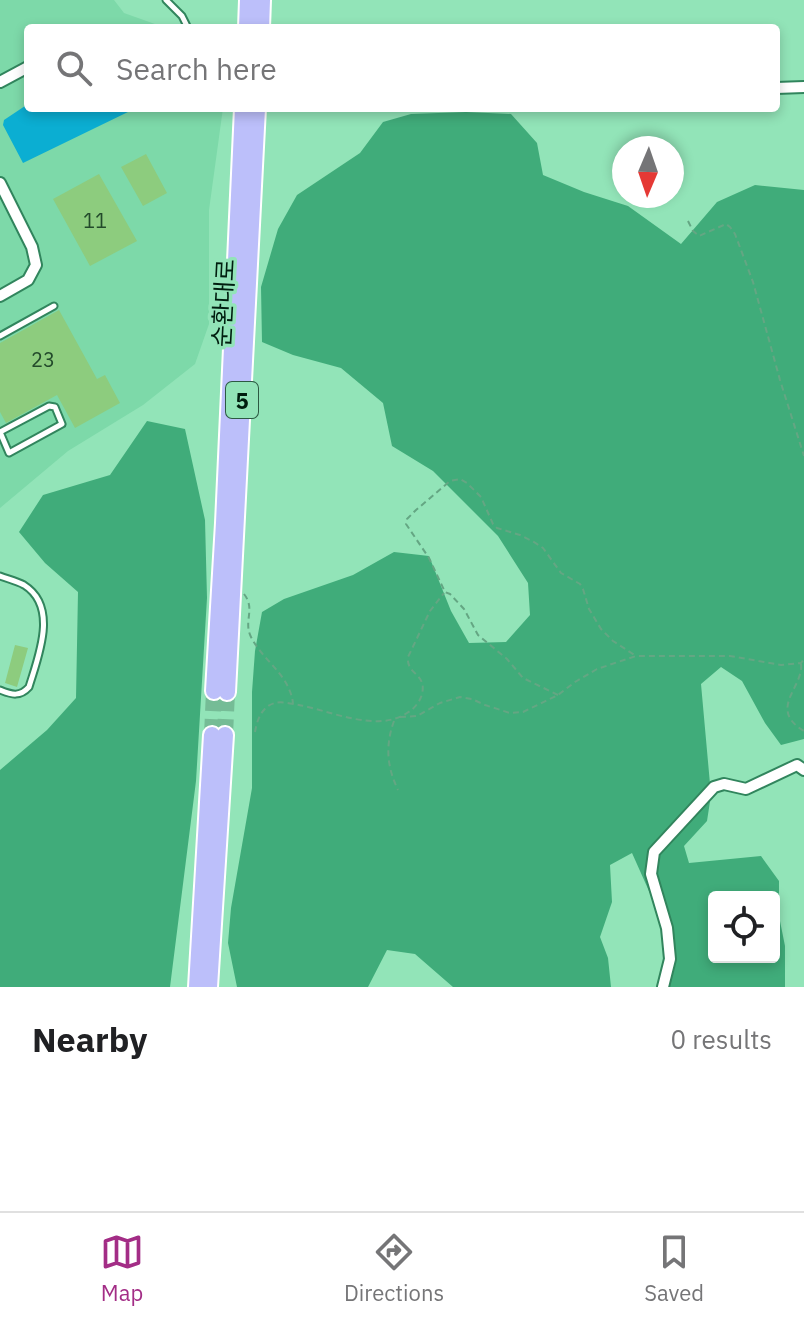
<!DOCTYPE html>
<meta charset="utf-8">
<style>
:root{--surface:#fff;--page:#f2f2f2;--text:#202124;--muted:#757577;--line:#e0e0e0;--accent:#a32d86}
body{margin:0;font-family:"IBM Plex Sans","Noto Sans KR",sans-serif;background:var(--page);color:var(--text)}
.controls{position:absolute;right:24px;bottom:24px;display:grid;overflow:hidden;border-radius:8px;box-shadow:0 4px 12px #0003}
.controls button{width:72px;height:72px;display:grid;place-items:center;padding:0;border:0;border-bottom:2px solid var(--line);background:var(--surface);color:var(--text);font:40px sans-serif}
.compass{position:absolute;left:612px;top:136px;width:72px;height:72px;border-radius:50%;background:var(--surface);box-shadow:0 4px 12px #0003;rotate:182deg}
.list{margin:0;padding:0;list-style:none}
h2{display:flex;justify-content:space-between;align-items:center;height:104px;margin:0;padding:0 32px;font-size:34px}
h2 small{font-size:26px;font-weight:400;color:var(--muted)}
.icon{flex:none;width:44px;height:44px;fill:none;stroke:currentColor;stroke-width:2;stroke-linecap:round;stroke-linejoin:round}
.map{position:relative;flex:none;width:804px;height:987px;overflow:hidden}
.search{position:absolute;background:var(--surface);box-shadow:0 4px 12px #0003;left:24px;right:24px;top:24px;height:88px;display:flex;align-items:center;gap:20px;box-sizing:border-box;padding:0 28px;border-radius:8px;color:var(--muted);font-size:30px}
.sheet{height:224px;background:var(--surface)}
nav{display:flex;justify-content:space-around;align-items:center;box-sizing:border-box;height:112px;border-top:2px solid var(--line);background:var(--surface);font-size:22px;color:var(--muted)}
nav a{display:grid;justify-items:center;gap:4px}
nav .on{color:var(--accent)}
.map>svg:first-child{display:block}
.built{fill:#7dd9a9}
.forest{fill:#40ac7a;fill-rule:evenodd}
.water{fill:#0baed2}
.building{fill:#8dcc7e}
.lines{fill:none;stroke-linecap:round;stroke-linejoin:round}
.primary-tunnel{stroke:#75bc96;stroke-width:16;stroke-dasharray:16 8;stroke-linecap:butt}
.lane-casing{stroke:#31855d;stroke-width:9}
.street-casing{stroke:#31855d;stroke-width:14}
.primary-casing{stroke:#fff;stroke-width:20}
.path{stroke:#64a683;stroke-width:2;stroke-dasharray:6 4;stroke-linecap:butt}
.lane{stroke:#fff;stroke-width:5}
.street{stroke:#fff;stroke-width:10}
.primary{stroke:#bcbffa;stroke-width:16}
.labels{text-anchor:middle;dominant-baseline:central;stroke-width:7;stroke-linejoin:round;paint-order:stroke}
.number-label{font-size:20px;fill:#234a2b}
.shield{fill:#92e4b8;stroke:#2c5942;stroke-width:2}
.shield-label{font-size:22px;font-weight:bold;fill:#001e0f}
.street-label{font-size:24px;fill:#001e0f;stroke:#92e4b8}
</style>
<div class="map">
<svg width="804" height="987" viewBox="0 0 804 987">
<rect width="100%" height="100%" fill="#92e4b8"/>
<path class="built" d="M0,0h114l10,13 42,15h-138v80h195l-14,102v114l-14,40 -52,41 -75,46 -68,57z"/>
<path class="forest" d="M466,112l45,2 26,29 6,32 41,17 44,14 53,38 36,-42 38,-17 49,5v549l-23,6 -16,-22 -23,-42 -21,-14 -20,17 10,111 -4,26 -23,25 5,17 72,-7 18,25v35l6,30v41h-118v-34l-10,-44 -25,-56 -22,12 2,37 -12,35 8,21 3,29h-158l-38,-33 -28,-4 -19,37h-131l-9,-44 3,-35 21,-120v-96l3,-41 7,-39 22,-13 69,-24 41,-23 35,4 22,55 18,32 37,-1 24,-27 -2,-32 -30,-47 -65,-65 -41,-25 -9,-43 -42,-35 -48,-13 -31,-13 -1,-55 17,-58 19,-34 63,-42 23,-31 28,-8zM714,897h60v60h-60z
M147,421l38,8 20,91 2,78 -11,183 -26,206h-170v-217l47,-40 29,-32 2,-106 -33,-29 -26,-31 24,-37 67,-20z"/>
<path class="water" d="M28,104v4h105l-5,4 -105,51 -20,-38 1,-5z"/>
<path class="building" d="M146,154l21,39 -24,13 -22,-39z
M99,174l38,67 -47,25 -37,-67z
M59,310l38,69 8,-4 15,28 -45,25 -18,-33 -51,28 -6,-11v-69z
M15,645l13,3 -11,39 -12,-4z"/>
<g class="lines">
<path class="primary-tunnel" d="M212,735l2,-44
M225,735l2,-43"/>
<defs>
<path id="lane" d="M166,0l16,16 6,12
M0,336l54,-30
M49,406l6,1 7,17 -53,29 -9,-21z
M0,576c8,3 17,5 24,9 35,22 14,72 5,102 -9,10 -17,8 -29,3"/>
<path id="street" d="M0,82l28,-15
M776,88l28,-1
M0,183l32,64 4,18 -8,15 -28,16
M663,987l7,-28 -3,-31 -16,-54 3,-22 60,-65 10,-3 22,5 51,-24 7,5"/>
<path id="primary" d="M247,28l1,-28
M261,28l1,-28
M214,691l10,-168 19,-415
M227,692l30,-584
M197,987l15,-252
M209,987l16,-252"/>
</defs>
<use href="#lane" class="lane-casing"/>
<use href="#street" class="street-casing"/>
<use href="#primary" class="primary-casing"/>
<path class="path" d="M688,221l5,10 6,5 27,-12 4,3 5,7 18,48 27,98 24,76
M244,594c12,15 -1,27 7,43 13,25 38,37 42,66
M801,664c3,23 -34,45 3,67
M558,695l-35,-17 -16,-19 -29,-24 -14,-26 -14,-15 -5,-2 -16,-34 -23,-34 1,-5 9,-9 34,-29 10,-2 7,4 14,14 12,27 4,4 23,7 14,7 9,6 18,25 19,11 3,5 6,20 12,20 12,12 23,15
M400,717l17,-1 23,-13 20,-6 12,2 13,6 25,8 13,-1 35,-17 17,-13 22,-13 39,-13h94l51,9 20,-2 3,-4
M394,721c-9,25 -7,46 4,69
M255,732c2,-12 7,-26 20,-29 7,-2 17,1 24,2 32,6 78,28 108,8 7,-4 13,-11 15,-19 5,-21 -16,-19 -14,-37l22,-46 14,-18"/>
<use href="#lane" class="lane"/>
<use href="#street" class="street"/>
<use href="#primary" class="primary"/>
</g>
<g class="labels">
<g class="number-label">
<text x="95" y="220">11</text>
<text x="43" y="359">23</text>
</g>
<rect class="shield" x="226" y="382" width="32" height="36" rx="6"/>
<g class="shield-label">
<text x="242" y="400">5</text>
</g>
<g class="street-label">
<text transform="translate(223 303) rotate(-87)">순환대로</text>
</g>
</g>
</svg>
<div class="controls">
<button><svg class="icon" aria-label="locate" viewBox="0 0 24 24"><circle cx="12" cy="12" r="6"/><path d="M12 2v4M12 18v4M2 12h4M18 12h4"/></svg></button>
</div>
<svg class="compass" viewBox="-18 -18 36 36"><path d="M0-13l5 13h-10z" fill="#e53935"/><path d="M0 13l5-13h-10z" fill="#757577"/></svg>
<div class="search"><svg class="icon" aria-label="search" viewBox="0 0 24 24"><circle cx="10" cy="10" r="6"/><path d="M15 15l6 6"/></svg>Search here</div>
</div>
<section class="sheet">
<h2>Nearby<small>0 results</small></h2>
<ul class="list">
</ul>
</section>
<nav>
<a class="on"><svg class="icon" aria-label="map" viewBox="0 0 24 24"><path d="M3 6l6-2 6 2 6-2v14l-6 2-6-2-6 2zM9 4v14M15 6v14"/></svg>Map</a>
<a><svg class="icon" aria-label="directions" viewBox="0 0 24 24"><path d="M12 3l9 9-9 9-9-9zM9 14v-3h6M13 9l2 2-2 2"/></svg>Directions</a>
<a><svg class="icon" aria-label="saved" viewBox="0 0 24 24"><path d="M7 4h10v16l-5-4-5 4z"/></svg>Saved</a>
</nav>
